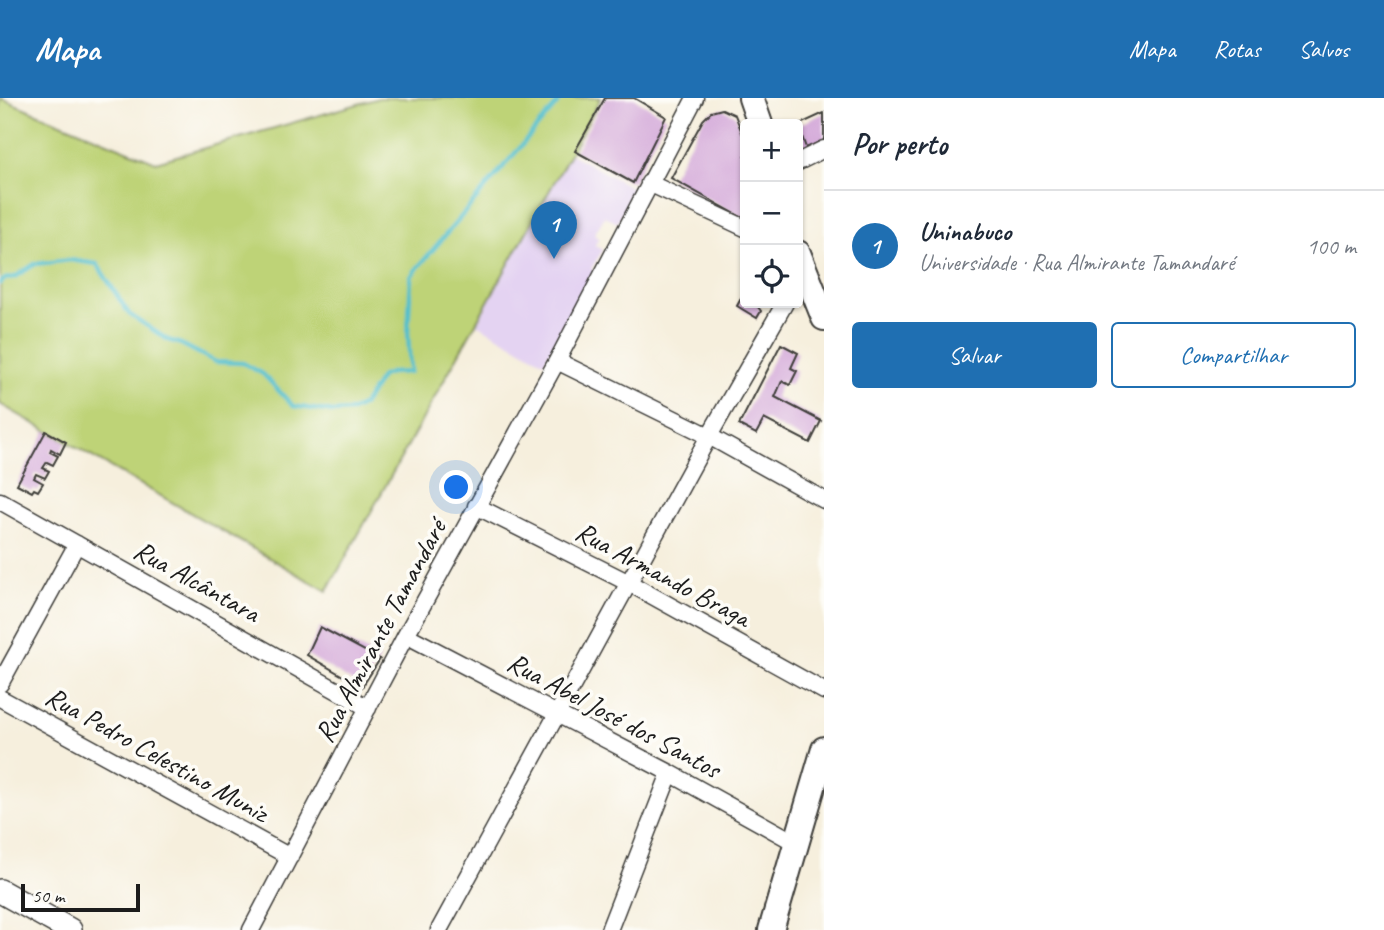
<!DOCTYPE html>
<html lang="pt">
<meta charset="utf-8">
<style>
:root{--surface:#fff;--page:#f2f2f3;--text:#1f2937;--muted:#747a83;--line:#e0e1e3;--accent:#1f6fb2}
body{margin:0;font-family:Caveat,sans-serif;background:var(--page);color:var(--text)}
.controls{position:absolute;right:21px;top:21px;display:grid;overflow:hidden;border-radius:7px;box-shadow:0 2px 5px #0004}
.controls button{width:63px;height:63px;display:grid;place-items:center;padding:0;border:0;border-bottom:2px solid var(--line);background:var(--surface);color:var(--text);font:35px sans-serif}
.scale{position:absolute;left:21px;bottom:18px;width:119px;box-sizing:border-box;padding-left:7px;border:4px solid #1c1c1c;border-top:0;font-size:19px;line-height:24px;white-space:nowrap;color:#1c1c1c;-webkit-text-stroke:5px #fdfcf7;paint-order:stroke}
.you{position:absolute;left:457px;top:390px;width:24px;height:24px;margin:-18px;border:5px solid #fff;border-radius:50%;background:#1a73e8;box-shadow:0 0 0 10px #1a73e833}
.badge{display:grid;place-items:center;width:46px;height:46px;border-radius:50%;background:var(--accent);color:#fff;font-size:23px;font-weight:700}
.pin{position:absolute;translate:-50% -58px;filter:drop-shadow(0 2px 4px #0008)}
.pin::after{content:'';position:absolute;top:37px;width:24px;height:21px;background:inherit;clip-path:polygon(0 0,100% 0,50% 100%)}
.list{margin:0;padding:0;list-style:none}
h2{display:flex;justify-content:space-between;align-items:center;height:91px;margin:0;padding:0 28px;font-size:30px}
h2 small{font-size:23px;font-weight:400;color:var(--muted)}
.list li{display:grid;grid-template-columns:46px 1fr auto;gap:21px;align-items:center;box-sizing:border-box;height:112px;padding:0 28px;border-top:2px solid var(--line)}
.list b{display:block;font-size:26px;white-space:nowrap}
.list p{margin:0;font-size:23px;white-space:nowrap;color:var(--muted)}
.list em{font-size:23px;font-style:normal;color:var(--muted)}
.actions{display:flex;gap:14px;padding:21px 28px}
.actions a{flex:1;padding:16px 0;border:2px solid var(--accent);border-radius:7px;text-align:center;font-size:24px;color:var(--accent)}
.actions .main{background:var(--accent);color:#fff}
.icon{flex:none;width:38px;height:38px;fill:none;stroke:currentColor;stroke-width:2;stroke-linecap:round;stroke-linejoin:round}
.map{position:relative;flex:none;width:824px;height:832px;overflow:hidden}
header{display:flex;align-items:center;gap:42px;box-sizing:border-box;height:98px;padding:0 35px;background:var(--accent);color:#fff}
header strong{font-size:33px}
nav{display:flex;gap:38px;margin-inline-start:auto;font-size:24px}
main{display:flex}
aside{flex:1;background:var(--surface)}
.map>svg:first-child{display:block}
.built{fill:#e4d3f2}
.green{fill:#bed377;stroke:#6d784a;stroke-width:2}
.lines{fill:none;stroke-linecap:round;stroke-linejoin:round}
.stream{stroke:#52bfcc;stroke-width:4.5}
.building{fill:#d5acda}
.street-casing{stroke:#3d3c39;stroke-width:19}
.secondary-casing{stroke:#3d3c39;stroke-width:26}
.primary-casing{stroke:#3d3c39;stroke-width:28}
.street{stroke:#fff;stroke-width:16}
.secondary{stroke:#fff;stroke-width:23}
.primary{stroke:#fff;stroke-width:24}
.labels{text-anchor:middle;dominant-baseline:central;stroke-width:7;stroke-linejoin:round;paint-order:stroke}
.street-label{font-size:28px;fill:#1c1c1c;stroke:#fdfcf7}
</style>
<header>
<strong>Mapa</strong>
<nav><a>Mapa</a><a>Rotas</a><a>Salvos</a></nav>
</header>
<main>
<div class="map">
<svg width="824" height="832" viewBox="0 0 824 832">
<rect width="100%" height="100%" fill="#fdfcf7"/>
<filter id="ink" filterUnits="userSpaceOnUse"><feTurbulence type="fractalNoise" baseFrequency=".0143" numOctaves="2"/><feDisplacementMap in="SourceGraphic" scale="14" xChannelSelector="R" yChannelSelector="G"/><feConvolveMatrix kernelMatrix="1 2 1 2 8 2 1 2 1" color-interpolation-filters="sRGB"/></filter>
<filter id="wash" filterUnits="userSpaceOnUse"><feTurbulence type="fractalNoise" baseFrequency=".00686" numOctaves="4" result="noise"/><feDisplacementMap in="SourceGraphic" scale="28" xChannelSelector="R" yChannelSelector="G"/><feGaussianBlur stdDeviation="1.57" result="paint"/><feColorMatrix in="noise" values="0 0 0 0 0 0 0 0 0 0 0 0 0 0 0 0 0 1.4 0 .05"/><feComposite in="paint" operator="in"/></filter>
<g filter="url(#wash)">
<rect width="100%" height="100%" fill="#f6efdd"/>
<path class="built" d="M569,55l67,37 -19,33 -12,-7 -11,19 5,3 -4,7 8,5 -12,19 6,3 -53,90 -67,-38z"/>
<path class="green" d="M0,0l156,64 223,-64h222l-274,493 -327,-187z"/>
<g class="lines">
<path class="stream" d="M0,185l5,-4 10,-2 20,-13 35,-4 27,4 32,50 39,26 13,4 35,18 27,1 20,11 30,32 40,6 19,-1 11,-6 19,-29 8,-3 20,-1 -2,-41 3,-54 3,-5 148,-174"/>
</g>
<g id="blocks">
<path class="building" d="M605,0h29l32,19 -33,66 -58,-32z
M722,11l13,6 10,25v79l-74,-41 32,-58 8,-8z
M824,15v27l-18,8 -8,-23z
M745,193v12h16l-3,4 3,4 -4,7 -20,-12z
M781,246l17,9 -7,15 6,3 -7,14 -8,-4 -7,16 46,24 -11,22 -46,-24 -8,15 -17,-9z
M46,333l20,11 -6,12 -9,-5 -1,3 8,4 -5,9 -6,-3 -4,6 6,3 -4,7 -9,-4 -2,4 9,5 -5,8 -4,-2 -2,3 -15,-8z
M320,529l60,32 -18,28 -55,-32z"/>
</g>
</g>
<g filter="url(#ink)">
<use href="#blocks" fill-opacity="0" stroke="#3d3c39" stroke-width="2"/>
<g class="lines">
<defs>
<path id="street" d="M798,64l26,-13
M649,85l96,45
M557,263l152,75 115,64
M0,403l368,207
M476,408l153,77 195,108
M406,537l264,138 126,70
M0,586l77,-140
M0,600l290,159
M251,832l155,-295 151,-274 138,-263
M439,832l270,-494 76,-133
M609,832l61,-157"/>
<path id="secondary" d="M0,793l70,39"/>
<path id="primary" d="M751,0l9,26
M798,155l26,65
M771,832l53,-181"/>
</defs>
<use href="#street" class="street-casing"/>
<use href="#secondary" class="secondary-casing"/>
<use href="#primary" class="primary-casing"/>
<use href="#street" class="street"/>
<use href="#secondary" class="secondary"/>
<use href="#primary" class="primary"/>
</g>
</g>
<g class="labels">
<g class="street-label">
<text transform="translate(663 476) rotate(28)">Rua Armando Braga</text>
<text transform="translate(197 483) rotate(29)">Rua Alcântara</text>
<text transform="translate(380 533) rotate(-62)">Rua Almirante Tamandaré</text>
<text transform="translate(614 617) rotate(28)">Rua Abel José dos Santos</text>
<text transform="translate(157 656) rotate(29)">Rua Pedro Celestino Muniz</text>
</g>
</g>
</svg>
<div class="controls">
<button>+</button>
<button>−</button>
<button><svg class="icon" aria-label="locate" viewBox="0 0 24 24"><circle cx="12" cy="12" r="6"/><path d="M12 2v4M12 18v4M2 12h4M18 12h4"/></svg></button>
</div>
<div class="scale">50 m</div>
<div class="you"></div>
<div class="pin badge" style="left:554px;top:161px">1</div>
</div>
<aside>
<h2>Por perto<small></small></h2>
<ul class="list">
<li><span class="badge">1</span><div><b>Uninabuco</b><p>Universidade · Rua Almirante Tamandaré</p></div><em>100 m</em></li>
</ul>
<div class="actions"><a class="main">Salvar</a><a>Compartilhar</a></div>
</aside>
</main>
